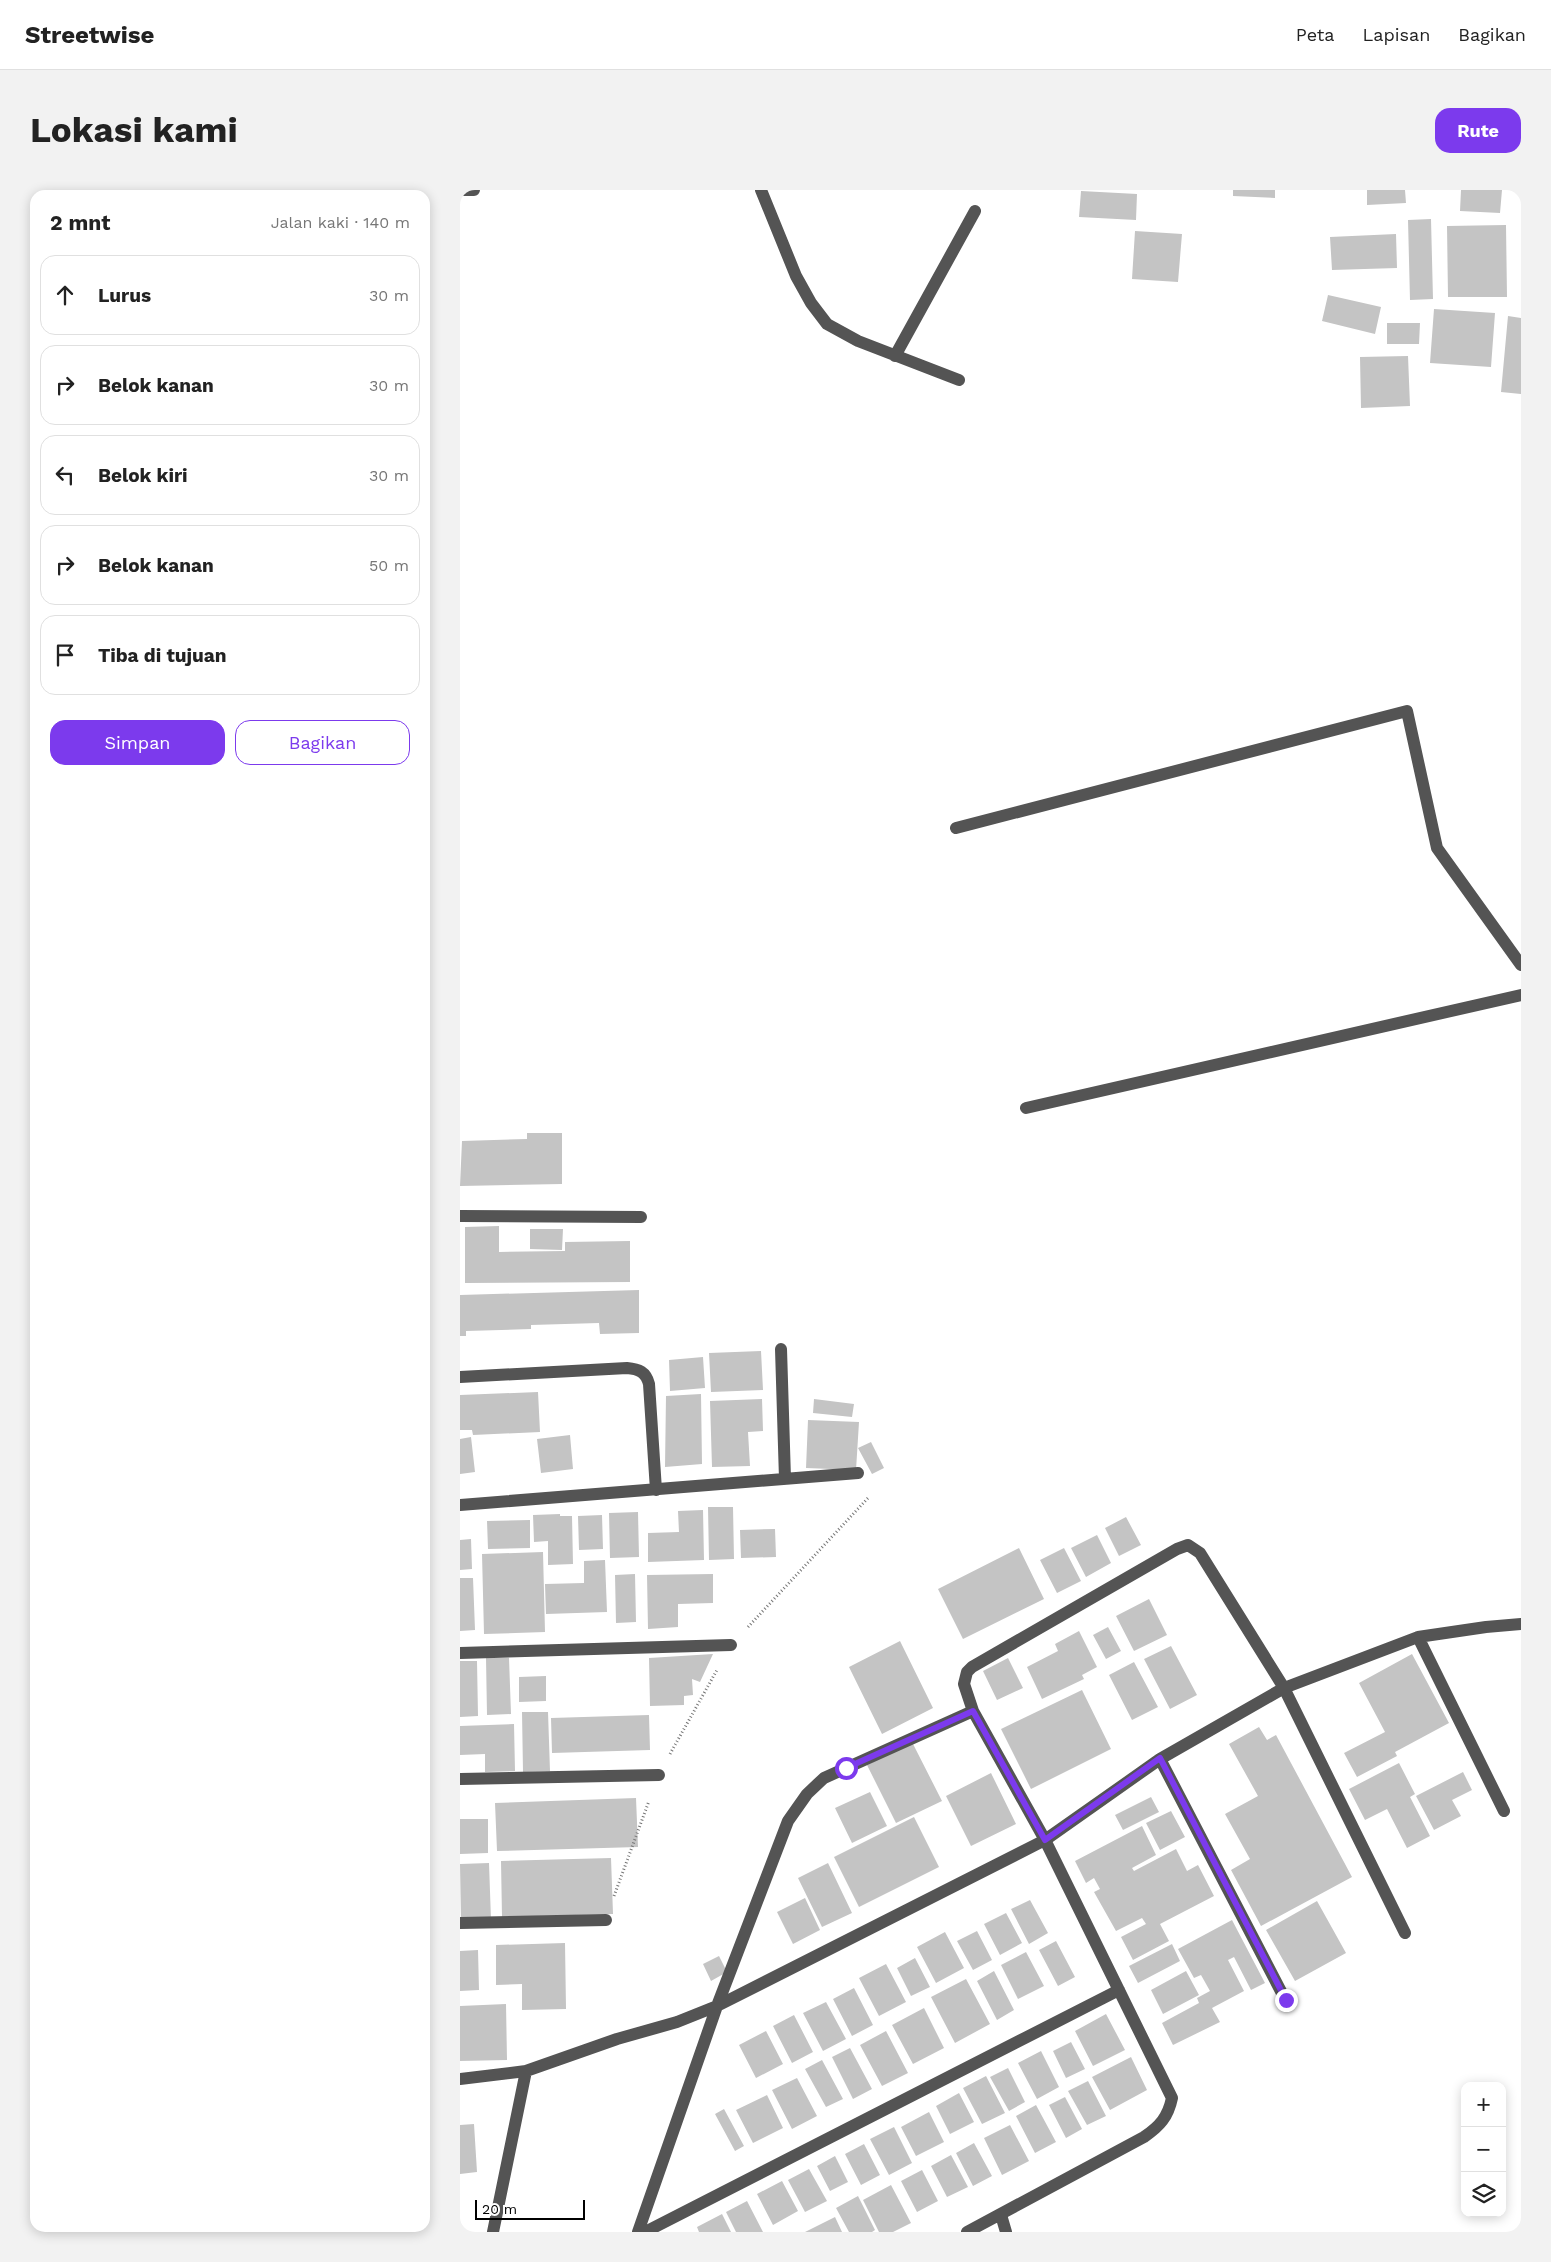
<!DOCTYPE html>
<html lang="id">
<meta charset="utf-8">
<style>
:root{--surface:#fff;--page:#f2f2f2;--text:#222;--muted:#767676;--line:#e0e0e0;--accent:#7c3aed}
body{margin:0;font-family:"Work Sans",sans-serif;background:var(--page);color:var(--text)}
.controls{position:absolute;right:15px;bottom:15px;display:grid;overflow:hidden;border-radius:10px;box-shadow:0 2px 12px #0003}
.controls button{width:45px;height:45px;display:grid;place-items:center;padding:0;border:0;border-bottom:1px solid var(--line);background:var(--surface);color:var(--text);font:25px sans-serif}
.scale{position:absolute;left:15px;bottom:12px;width:110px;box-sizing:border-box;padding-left:5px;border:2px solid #000;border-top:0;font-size:14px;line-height:18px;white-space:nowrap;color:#000;-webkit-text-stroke:4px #fff;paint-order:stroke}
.stop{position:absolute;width:15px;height:15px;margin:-11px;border:4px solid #7c3aed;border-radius:50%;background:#fff}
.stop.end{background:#7c3aed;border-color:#fff;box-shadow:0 1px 5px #0008}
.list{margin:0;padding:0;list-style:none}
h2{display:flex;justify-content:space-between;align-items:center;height:65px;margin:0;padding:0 20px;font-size:21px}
h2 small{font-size:16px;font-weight:400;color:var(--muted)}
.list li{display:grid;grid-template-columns:32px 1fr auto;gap:15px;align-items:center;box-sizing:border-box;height:80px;margin:0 10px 10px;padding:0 10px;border:1px solid var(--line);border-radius:15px}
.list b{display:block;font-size:19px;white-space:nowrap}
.list em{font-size:16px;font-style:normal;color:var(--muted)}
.actions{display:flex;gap:10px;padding:15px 20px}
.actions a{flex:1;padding:11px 0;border:1px solid var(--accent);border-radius:15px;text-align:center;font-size:18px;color:var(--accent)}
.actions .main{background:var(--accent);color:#fff}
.icon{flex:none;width:28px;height:28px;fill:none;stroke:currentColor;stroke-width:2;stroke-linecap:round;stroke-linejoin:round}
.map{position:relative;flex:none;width:1061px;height:2042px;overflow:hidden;border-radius:15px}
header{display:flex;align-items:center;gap:30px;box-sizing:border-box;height:70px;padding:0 25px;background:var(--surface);border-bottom:1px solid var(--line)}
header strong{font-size:24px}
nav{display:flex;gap:28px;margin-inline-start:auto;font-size:18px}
.intro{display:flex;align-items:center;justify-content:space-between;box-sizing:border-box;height:120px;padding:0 30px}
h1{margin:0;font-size:35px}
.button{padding:12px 22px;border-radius:15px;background:var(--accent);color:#fff;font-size:18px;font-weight:700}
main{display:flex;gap:30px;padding:0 30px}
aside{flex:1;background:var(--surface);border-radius:15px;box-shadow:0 2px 12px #0003}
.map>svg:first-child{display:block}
.building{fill:#c4c4c4}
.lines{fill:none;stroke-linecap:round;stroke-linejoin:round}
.path{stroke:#767676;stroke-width:3;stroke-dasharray:1 2.5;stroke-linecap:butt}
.minor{stroke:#545454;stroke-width:12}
.route{stroke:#7c3aed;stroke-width:6}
</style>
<header>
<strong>Streetwise</strong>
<nav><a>Peta</a><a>Lapisan</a><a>Bagikan</a></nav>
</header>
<div class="intro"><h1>Lokasi kami</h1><a class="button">Rute</a></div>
<main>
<aside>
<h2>2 mnt<small>Jalan kaki · 140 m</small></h2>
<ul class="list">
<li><svg class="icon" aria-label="ahead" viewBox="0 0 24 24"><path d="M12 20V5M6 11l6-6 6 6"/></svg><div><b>Lurus</b></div><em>30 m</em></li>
<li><svg class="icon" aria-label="right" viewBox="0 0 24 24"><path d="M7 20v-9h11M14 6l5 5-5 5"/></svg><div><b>Belok kanan</b></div><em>30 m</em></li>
<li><svg class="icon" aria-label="left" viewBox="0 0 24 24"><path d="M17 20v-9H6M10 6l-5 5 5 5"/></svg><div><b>Belok kiri</b></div><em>30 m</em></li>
<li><svg class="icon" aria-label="right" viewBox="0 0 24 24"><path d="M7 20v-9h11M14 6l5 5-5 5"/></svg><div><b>Belok kanan</b></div><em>50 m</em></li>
<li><svg class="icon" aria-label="arrive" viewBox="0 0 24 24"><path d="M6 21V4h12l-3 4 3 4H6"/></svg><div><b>Tiba di tujuan</b></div></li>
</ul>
<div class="actions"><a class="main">Simpan</a><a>Bagikan</a></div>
</aside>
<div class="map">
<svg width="1061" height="2042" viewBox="0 0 1061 2042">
<rect width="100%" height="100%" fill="#fff"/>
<path class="building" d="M773,0h42v8l-42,-2z
M907,0h38l1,13 -39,2z
M1001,0h41l-2,23 -40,-2z
M621,1l56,3 -1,26 -57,-3z
M971,29l2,80 -23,1 -2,-80z
M1046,35l1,72h-59l-1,-71z
M675,41l47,3 -4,48 -46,-3z
M936,44l1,34 -65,2 -2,-33z
M868,105l53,12 -6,27 -53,-13z
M974,119l61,4 -4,54 -61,-4z
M1048,126l13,2v76l-20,-2z
M927,133h33l-1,21h-32z
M948,166l2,50 -49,2 -1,-51z
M67,943h35v51l-102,2 2,-45 65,-2z
M39,1036v26l66,-1v-9l65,-1v41l-165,1v-56z
M70,1039h33l-1,21 -32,-1z
M179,1100v43l-39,1 -1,-11 -68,2v4l-65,2v5h-6v-41z
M301,1161l2,39 -52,2 -2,-39z
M243,1167l2,31 -35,3 -1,-31z
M78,1202l2,40 -67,3 -1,-5h-12v-35z
M241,1204l1,70 -37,3 1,-71z
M302,1209l1,32 -15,1 2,34 -38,1 -2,-66z
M354,1209l40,5 -2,13 -39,-4z
M348,1230l51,2 -3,48 -50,-2z
M110,1245l3,34 -32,4 -4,-34z
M11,1247l4,35 -15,2v-35z
M411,1252l13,26 -12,6 -14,-26z
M248,1317h25l1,52 -25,1z
M243,1320l1,50 -56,2v-29l31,-1 -1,-21z
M178,1322l1,45 -29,1 -1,-45z
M100,1324v2h12l1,48 -25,1v-24l-14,1 -1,-27z
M142,1325l1,34 -24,1 -1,-34z
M666,1327l15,28 -22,11 -14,-28z
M70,1330v28l-42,1 -1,-28z
M315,1339l1,28 -35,1 -1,-28z
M637,1345l14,28 -25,14 -15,-29z
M11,1349l1,30 -12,1v-30z
M559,1358l25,51 -81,40 -25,-50z
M604,1358l17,33 -24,12 -17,-33z
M83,1362l2,80 -61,2 -2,-80z
M145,1370l2,52 -61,2 -1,-30 39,-1v-22z
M175,1384l1,48 -20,1 -1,-48z
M253,1384v29l-35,1v23l-30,2 -1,-54z
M0,1388h13l2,52 -15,1z
M689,1409l18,36 -33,16 -18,-35z
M648,1437l13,24 -15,8 -13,-24z
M619,1441l18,36 -15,8 2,4 -42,20 -15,-32 31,-16 -3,-7z
M440,1451l33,67 -51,26 -33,-67z
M711,1456l26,49 -27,14 -26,-50z
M253,1464l-13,28 -8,-3 1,16 -9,1v9l-34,1 -1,-48z
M952,1464l37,69 -54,29 2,4 -40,21 -13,-24 41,-21 -26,-49z
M26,1468h23l2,56 -24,1z
M548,1468l15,30 -26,12 -14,-29z
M0,1471h17l1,55 -18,1z
M674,1472l24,45 -26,13 -23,-45z
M86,1486v25l-27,1v-25z
M622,1500l29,59 -80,40 -30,-60z
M62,1522h26l2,59 -27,1z
M189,1525l1,35 -98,3 -1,-35z
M54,1534l1,47 -30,1v-18l-25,1v-29z
M799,1537l8,13 9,-5 76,142 -91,49 -30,-56 19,-11 -25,-45 33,-18 -29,-52z
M452,1552l30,59 -46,22 -29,-58z
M939,1573l16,31 -5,3 20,39 -23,12 -20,-39 -22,11 -16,-31z
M1003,1582l9,18 -20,10 9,16 -27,14 -18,-34z
M531,1583l25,51 -45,22 -25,-50z
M410,1602l17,34 -35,17 -17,-35z
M691,1607l8,15 -36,18 -8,-15z
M176,1608l2,49 -141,4 -2,-48z
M711,1621l14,26 -25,13 -14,-27z
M454,1627l25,50 -80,40 -25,-50z
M0,1629h28v34l-28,1z
M682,1636l14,29 -24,13 2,3 42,-22 11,22 11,-6 16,31 -54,28 9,17 -36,19 -12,-23 25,-13 -4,-6 -26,13 -22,-39 6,-3 -6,-11 -8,5 -11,-22z
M151,1668l2,56 -111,3 -1,-56z
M29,1673l2,57 -30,1 -1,-57z
M368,1673l24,50 -30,14 -24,-49z
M345,1708l15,32 -27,14 -16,-32z
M570,1710l18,33 -19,11 -18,-35z
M857,1711l29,52 -51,28 -29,-51z
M546,1723l16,30 -22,12 -16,-31z
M772,1730l33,63 -14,7 -17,-33 -6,3 16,31 -32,17 8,14 -47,23 -11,-22 37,-20 -2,-5 13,-7 -9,-16 -7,3 -16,-29z
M517,1741l15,29 -19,10 -16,-29z
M485,1742l19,36 -28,15 -19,-36z
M596,1751l19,36 -17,9 -19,-36z
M105,1753l1,66 -44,1v-26l-26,1v-40z
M712,1754l8,17 -42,22 -9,-17z
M18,1760l1,40 -19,1v-40z
M566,1762l18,34 -26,13 -17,-34z
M259,1766l8,16 -16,9 -8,-17z
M455,1768l15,29 -19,9 -14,-28z
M426,1774l20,38 -27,14 -20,-38z
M534,1781l20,39 -17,10 -20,-39z
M726,1781l13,24 -36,19 -12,-24z
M506,1789l24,45 -35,19 -24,-46z
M394,1798l19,37 -21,11 -19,-37z
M366,1812l20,37 -23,12 -20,-38z
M46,1814l1,56 -47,1v-55z
M464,1818l20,40 -31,16 -21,-39z
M646,1824l19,36 -32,16 -18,-35z
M334,1825l19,37 -21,11 -19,-37z
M306,1841l17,33 -27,14 -17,-33z
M426,1841l22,42 -26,13 -22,-41z
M611,1852l14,27 -19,9 -13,-27z
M390,1858l22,41 -19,10 -21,-42z
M581,1861l18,36 -22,12 -19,-36z
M671,1867l16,33 -37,20 -18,-33z
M362,1870l21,39 -17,8 -21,-38z
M548,1878l17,34 -16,9 -19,-34z
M526,1886l19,37 -23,11 -19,-36z
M337,1888l20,38 -25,13 -20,-39z
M628,1891l18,35 -19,9 -19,-34z
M499,1903l15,29 -24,12 -14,-28z
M307,1905l16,33 -30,15 -17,-33z
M605,1907l17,32 -16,9 -17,-33z
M576,1915l20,37 -21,11 -19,-37z
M264,1919l20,37 -9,5 -20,-37z
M469,1922l15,30 -28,14 -15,-29z
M14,1934l3,48 -17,2v-49z
M550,1935l19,36 -27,14 -18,-37z
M434,1937l18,36 -23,12 -19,-36z
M514,1953l18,33 -19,10 -17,-33z
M404,1954l16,31 -19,10 -16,-31z
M491,1965l17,32 -21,10 -16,-31z
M375,1966l13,26 -18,9 -13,-25z
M349,1979l18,32 -22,11 -17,-32z
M462,1980l16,31 -21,11 -16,-31z
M322,1991l16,30 -25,14 -16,-31z
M431,1995l20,38 -18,9h-14l-16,-32z
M398,2006l17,34 -3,2h-23l-13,-24z
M287,2011l16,31h-27l-10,-20z
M262,2024l9,18h-32l-2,-5z
M375,2027l7,15h-37z"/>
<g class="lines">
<path class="path" d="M288,1437l120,-129
M210,1564l47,-84
M154,1706l35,-95"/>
<path class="minor" d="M0,0h14
M301,0l35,86 15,27 16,21 31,17 101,39
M435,166l80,-145
M496,638l451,-117 30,137 84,117
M566,918l495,-113
M0,1026l181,1
M321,1159l4,130
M0,1187l167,-9c12,1 19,4 22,16l7,106
M0,1315l398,-32
M958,1447l86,174
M0,1463l271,-8
M700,1569l126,242
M0,1589l199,-4
M0,1733l146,-3
M0,1889l66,-8 91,-32 60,-17 40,-16 328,-166 115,-81 124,-71 134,-51 68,-10 35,-3
M541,2025l5,17
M33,2042l33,-161
M178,2042l79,-226 71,-185 19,-27 17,-16 149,-67
M185,2042l474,-242
M507,2042l177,-95c16,-11 24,-20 28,-39l-127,-258 -72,-129 -9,-27 3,-12 5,-5 205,-118 11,-4 12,8 84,135 121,245"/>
</g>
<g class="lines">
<path class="route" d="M386,1578l127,-57 72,129 115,-82 126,242"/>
</g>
</svg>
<div class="controls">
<button>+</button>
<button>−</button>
<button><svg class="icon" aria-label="layers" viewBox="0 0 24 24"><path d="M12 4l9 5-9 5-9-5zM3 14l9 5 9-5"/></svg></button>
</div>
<div class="scale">20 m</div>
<div class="stop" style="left:386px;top:1578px"></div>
<div class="stop end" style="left:826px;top:1810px"></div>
</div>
</main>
